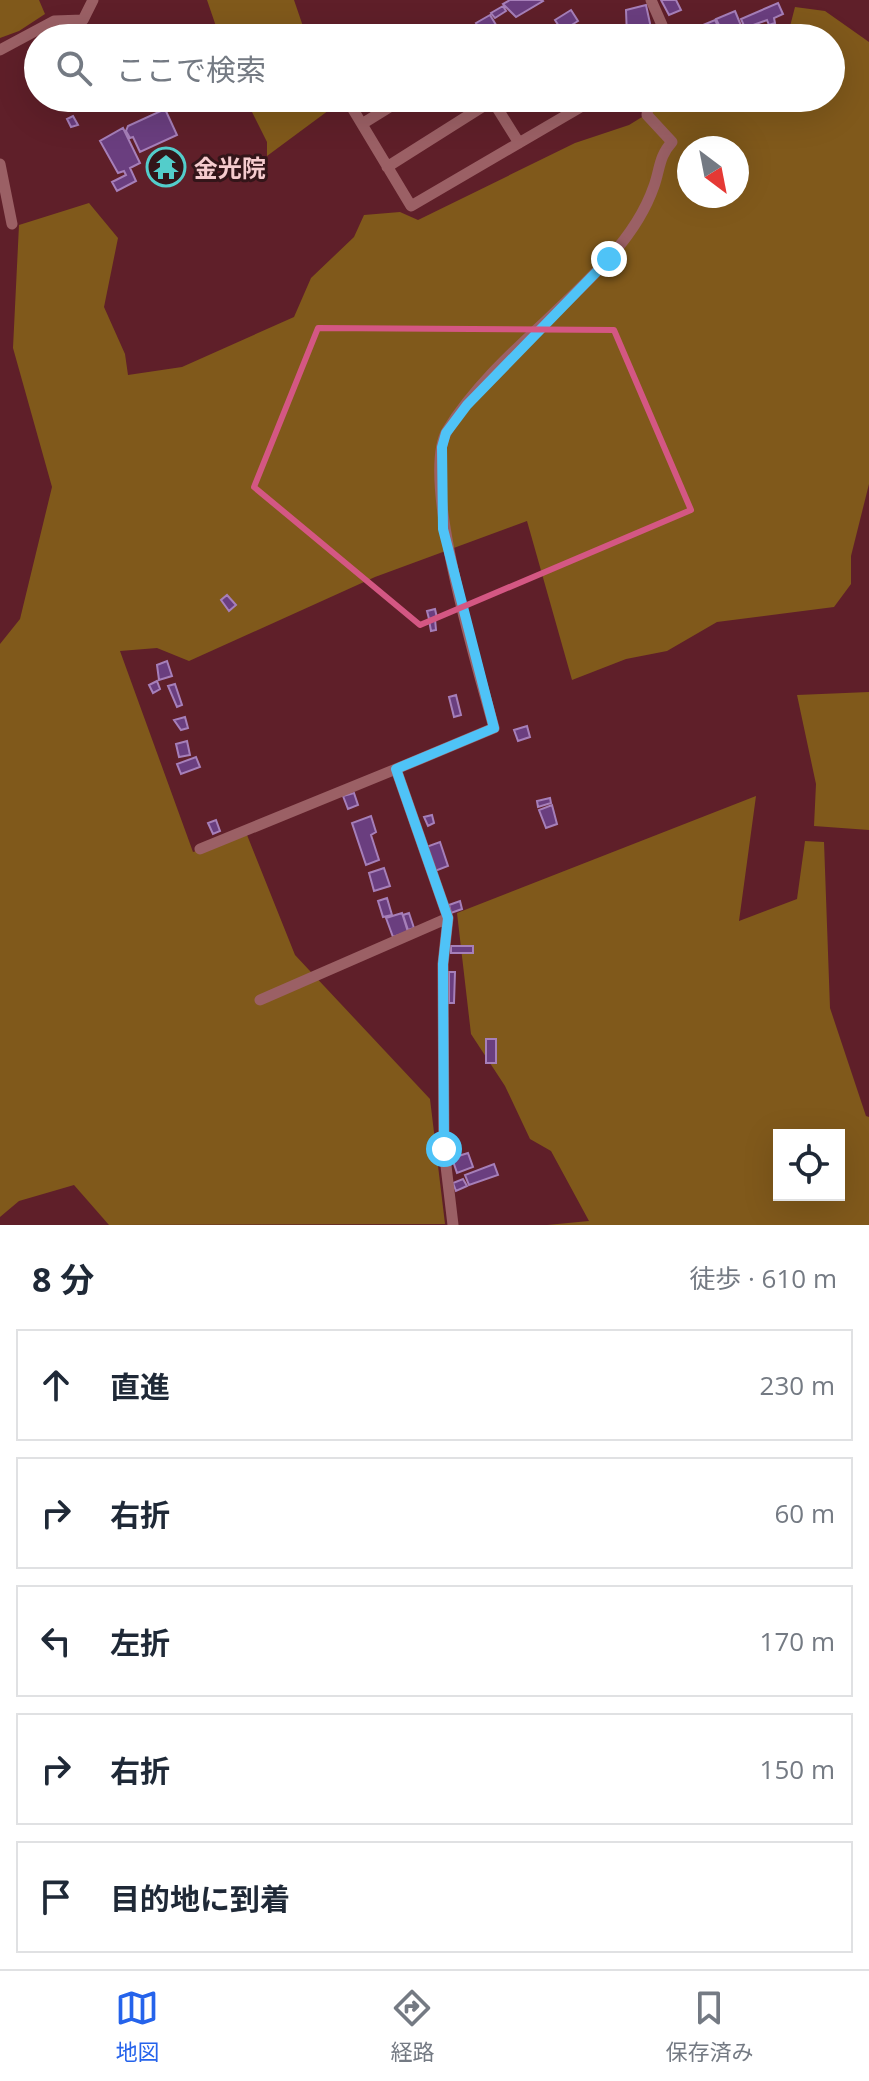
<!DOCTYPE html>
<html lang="ja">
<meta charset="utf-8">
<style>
:root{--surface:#fff;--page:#f6f6f7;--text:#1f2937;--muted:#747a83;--line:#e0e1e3;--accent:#2563eb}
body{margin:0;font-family:"Open Sans","Noto Sans JP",sans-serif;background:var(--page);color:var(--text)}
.controls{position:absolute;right:24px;bottom:24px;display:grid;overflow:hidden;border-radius:0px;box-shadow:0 8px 32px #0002}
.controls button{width:72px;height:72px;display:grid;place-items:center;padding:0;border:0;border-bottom:2px solid var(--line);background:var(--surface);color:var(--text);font:40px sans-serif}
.compass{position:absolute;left:677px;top:136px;width:72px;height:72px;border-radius:50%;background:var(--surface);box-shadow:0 8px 32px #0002;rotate:148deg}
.stop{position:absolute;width:24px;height:24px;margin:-18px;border:6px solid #4fc3f7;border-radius:50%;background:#fff}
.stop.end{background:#4fc3f7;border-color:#fff;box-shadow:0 2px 8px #0008}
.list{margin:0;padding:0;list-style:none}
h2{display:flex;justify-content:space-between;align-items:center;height:104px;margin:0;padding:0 32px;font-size:34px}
h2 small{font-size:26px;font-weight:400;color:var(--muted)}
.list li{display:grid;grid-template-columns:52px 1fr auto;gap:24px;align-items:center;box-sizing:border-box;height:112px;margin:0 16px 16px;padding:0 16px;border:2px solid var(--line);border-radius:0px}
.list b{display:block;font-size:30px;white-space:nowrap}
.list em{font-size:26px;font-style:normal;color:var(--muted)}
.icon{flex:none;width:44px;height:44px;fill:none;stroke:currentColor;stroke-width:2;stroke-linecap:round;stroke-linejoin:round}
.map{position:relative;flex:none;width:869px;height:1225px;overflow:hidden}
.search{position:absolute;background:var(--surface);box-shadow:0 8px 32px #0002;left:24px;right:24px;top:24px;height:88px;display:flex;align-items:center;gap:20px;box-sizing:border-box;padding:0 28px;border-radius:44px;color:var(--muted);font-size:30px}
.sheet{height:744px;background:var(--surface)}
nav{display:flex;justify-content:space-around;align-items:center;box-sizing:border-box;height:112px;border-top:2px solid var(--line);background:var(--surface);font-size:22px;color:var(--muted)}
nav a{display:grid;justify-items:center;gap:4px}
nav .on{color:var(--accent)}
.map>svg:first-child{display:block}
.green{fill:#80591b;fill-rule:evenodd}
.building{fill:#6a3e7f;stroke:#a67fb9;stroke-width:2}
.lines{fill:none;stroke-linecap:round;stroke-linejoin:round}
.minor{stroke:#9b6065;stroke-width:11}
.route{stroke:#4fc3f7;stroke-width:10}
.marked{fill:none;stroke:#d45783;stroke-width:6;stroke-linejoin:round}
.labels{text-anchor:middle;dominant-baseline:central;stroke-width:6;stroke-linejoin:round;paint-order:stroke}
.poi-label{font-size:24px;font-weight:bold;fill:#f5cbce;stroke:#331519;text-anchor:start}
</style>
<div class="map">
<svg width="869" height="1225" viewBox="0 0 869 1225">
<rect width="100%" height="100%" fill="#5f1f29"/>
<path class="green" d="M0,0h39l6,14 -26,17 -19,7z
M207,0h87l13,38h-87z
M795,7l30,4 44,31v442l-18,72v28l-17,23 -117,15 -50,29 -41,8 -54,21 -45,-159 -152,56 -186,84 -32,-13 -37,3 73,201 54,-17 48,120 135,144 15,125 -336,1 -35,-40 -55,16 -19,16v-573l20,-25 32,-132 -39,-139 6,-123 70,-22 29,35 -14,69 21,47 3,21 54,-8 112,-50 17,-39 43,-41 10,-22 36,-3 18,8 157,-77 54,-18 44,-27h158v-60h-44zM689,148h48v48h-48z
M245,98h99v1l-77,57v-14z
M869,692v138l-55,-4 2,-42 -19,-89z
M756,796l-17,125 58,-22 8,-58 19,1 6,166 36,108 3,1v108h-322l42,-4 -38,-70 -21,-12 -25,-53 -34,-52 -14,-121zM779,1135h60v60h-60z"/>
<path class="building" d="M510,0h32l1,1 -27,16 -13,-13z
M661,0h15l5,10 -12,5z
M778,3l5,11 -9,4 1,5 -6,2 -2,-5 -22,8 -4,-9z
M646,5l7,32h-26l-1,-27z
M503,6l3,5 -11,7 -4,-5z
M571,10l7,11 -16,10 -7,-11z
M735,11l7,17 -18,7 -8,-16z
M490,15l14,23h-18l-10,-15z
M715,20l8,16 -13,2 -7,-13z
M698,29l2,9h-22l12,-3z
M654,98h17l-16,8z
M165,109l12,26 -37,17 -7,-15 -3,1 -4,-7 2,-5z
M73,116l5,9 -7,2 -4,-8z
M123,128l17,35 -10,5 6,13 -19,10 -5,-9 14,-7 -2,-4 -6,2 -18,-32z
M227,595l9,10 -7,6 -8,-11z
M435,609l2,9 -8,1 -2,-8z
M435,619l1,11 -5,1 -2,-11z
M167,661l5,15 -13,4 -2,-15z
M157,681l3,8 -7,4 -4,-8z
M175,684l7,21 -5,2 -9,-21z
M456,695l5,20 -7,2 -5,-20z
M185,717l3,11 -7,2 -7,-10z
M527,726l3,11 -12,4 -4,-11z
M187,741l3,14 -11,2 -3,-13z
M196,757l4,10 -19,7 -4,-10z
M354,793l4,12 -10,4 -5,-13z
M550,798l1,5 -13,4 -1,-6z
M552,805l5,19 -11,4 -7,-18z
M432,815l2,8 -6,3 -4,-9z
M371,816l5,16 -5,3 8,25 -13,5 -14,-42z
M216,820l4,11 -7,3 -5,-11z
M440,842l8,24 -13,5 -9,-24z
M384,868l6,18 -16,5 -5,-18z
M387,898l5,17 -9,2 -5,-16z
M460,901l2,8 -11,4 -2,-8z
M402,913l6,19 -15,5 -7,-19z
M409,913l5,15 -6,2 -5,-15z
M451,946h22v7h-22z
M449,972h6l-1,31h-5z
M486,1039h10v24h-10z
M468,1153l5,14 -16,6 -5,-15z
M494,1164l4,11 -29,10 -4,-10z
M463,1179l4,7 -11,5 -3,-8z"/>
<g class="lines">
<path class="minor" d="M651,0l11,25 -2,13
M0,50l54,-29 29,-1 10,-20
M491,98l28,45
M351,106l60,100 185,-108
M362,124l42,-26
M0,164l12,60
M387,167l106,-67
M200,849l196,-80
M260,1000l188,-82
M453,1225l-9,-76 -1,-185 5,-46 -52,-149 98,-41c-15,-57 -75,-249 -47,-297 40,-66 112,-116 162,-173 19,-21 36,-46 45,-72 6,-17 5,-30 18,-44l-25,-27 2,-17"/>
</g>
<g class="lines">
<path class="route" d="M444,1149l-1,-185 5,-46 -52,-149 98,-41 -51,-199 -1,-82 4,-14 21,-28 142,-146"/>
</g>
<path class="marked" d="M318,328l296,2 77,180 -271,115 -166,-138z"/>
<defs>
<symbol id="temple-ring" viewBox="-11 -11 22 22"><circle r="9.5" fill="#331519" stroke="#53cdcb" stroke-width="1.5"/><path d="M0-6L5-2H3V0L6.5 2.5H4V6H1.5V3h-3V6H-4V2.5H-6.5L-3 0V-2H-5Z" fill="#53cdcb"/></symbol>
</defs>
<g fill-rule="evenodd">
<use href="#temple-ring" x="144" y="145" width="44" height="44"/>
</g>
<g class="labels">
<g class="poi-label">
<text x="194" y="167">金光院</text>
</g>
</g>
</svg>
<div class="controls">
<button><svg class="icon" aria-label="locate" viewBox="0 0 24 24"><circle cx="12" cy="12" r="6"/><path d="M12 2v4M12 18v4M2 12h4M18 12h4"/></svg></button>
</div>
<svg class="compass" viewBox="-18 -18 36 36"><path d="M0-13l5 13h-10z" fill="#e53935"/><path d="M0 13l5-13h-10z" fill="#747a83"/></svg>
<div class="stop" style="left:444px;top:1149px"></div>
<div class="stop end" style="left:609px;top:259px"></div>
<div class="search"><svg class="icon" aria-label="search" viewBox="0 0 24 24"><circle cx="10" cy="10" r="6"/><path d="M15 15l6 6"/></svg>ここで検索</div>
</div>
<section class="sheet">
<h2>8 分<small>徒歩 · 610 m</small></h2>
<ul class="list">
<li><svg class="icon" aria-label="ahead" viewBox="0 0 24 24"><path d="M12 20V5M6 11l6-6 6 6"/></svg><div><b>直進</b></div><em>230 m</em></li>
<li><svg class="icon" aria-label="right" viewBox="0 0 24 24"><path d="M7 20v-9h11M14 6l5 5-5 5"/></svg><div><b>右折</b></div><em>60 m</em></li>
<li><svg class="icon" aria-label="left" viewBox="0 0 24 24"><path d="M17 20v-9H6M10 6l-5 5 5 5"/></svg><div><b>左折</b></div><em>170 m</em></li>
<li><svg class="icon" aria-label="right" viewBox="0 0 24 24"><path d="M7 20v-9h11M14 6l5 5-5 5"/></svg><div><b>右折</b></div><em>150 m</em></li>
<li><svg class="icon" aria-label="arrive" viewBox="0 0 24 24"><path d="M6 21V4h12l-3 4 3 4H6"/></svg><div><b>目的地に到着</b></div></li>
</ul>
</section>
<nav>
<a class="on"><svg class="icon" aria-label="map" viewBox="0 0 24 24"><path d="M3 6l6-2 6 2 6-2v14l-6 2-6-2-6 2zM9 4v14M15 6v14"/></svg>地図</a>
<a><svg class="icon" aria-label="directions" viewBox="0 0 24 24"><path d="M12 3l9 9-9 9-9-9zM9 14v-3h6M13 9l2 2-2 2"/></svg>経路</a>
<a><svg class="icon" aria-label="saved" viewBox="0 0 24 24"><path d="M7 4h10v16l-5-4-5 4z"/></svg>保存済み</a>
</nav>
